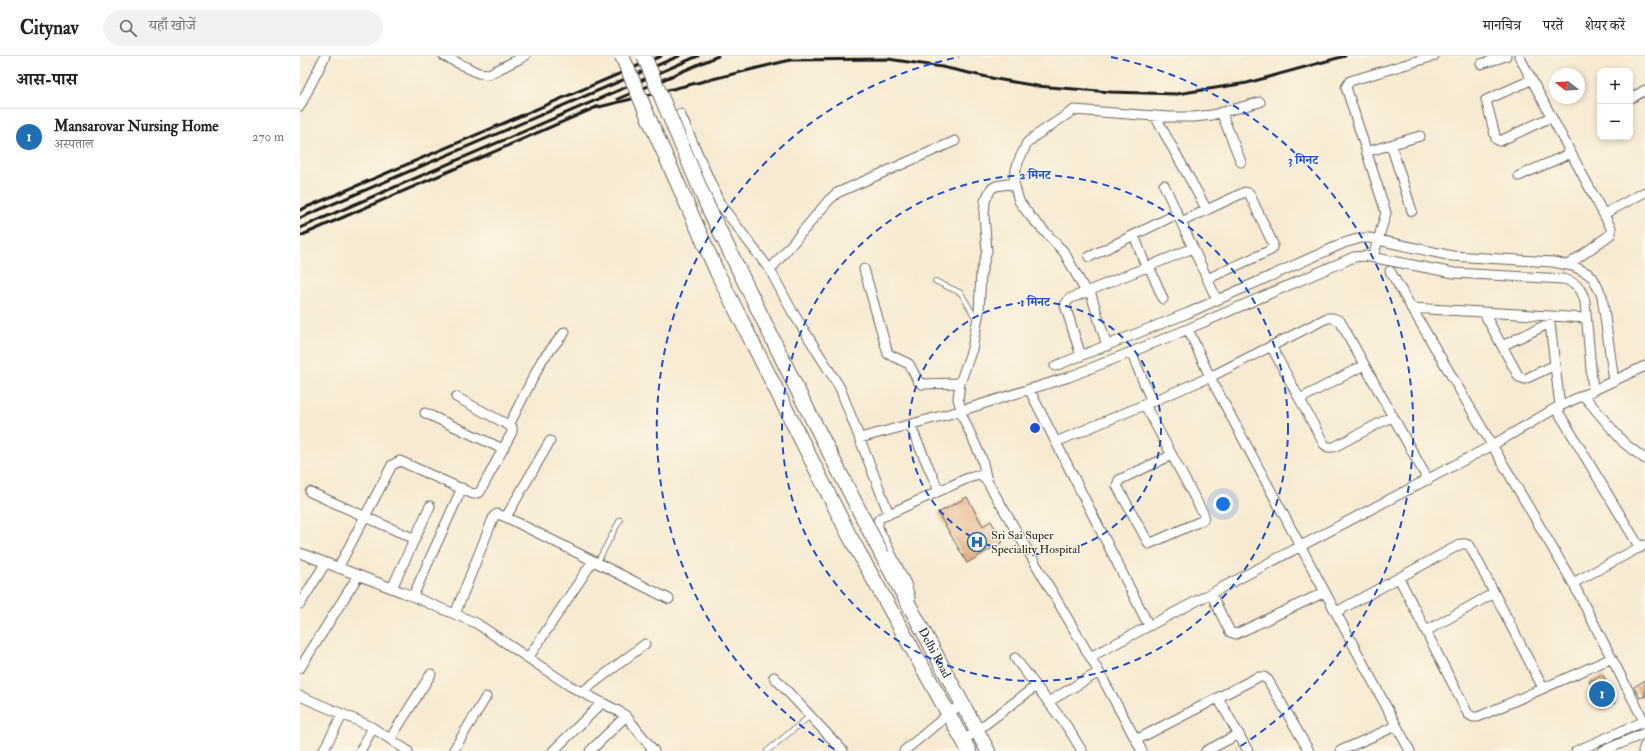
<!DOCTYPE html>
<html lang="hi">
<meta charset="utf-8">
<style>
:root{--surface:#fff;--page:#f2f2f2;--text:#202124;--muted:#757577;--line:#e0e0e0;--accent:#1f6fb2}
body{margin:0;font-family:"IM FELL Double Pica","Noto Serif Devanagari",serif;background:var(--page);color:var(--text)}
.controls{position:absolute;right:12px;top:12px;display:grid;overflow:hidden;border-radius:8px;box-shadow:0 2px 6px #0003}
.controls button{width:36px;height:36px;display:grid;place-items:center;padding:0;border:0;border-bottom:1px solid var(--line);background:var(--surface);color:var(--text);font:20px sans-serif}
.compass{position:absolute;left:1249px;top:12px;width:36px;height:36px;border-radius:50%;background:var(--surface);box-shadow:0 2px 6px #0003;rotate:287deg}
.you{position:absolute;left:923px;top:448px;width:14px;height:14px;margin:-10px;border:3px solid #fff;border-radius:50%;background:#1a73e8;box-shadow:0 0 0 6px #1a73e833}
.badge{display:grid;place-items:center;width:26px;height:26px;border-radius:50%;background:var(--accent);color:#fff;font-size:13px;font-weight:700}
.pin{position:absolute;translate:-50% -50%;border:2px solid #fff;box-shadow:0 1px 4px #0006}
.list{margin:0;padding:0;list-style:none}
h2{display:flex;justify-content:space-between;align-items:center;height:52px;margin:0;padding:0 16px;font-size:17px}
h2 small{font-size:13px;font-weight:400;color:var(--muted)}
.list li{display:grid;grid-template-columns:26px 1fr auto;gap:12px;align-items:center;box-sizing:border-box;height:56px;padding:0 16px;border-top:1px solid var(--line)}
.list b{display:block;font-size:15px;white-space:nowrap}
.list p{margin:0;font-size:13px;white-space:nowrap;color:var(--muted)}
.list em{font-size:13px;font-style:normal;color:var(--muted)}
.icon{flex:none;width:22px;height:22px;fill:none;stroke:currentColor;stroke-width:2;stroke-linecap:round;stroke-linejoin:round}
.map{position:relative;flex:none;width:1345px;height:695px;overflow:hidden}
header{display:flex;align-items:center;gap:24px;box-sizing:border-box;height:56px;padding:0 20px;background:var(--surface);border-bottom:1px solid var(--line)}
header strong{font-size:19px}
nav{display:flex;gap:22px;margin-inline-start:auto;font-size:14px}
.search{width:280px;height:36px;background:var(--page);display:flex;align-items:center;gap:10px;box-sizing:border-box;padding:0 14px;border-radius:22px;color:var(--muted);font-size:15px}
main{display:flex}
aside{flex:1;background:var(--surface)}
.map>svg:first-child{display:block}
.building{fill:#d99b64}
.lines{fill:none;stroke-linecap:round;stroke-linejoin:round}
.service-casing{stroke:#69645c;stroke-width:6}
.minor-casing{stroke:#69645c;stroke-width:11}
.primary-casing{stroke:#69645c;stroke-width:16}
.service{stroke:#fff;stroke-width:4.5}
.minor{stroke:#fff;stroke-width:9}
.primary{stroke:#fff;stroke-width:14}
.rail{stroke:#1c1c1c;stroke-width:3}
.primary-bridge-casing{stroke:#69645c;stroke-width:16;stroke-linecap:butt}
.primary-bridge{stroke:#fff;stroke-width:14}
.ring{fill:none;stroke:#1d4ed8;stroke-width:2;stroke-dasharray:7 5}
.labels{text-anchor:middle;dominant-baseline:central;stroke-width:3;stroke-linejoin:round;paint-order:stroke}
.poi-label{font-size:12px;fill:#1c1c1c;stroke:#fcf5e5;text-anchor:start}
.street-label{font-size:12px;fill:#1c1c1c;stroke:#fcf5e5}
.centre{fill:#1d4ed8;stroke:#fcf5e5;stroke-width:2}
.ring-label{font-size:12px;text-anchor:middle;font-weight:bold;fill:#1d4ed8;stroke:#fcf5e5;stroke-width:3;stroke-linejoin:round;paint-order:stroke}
</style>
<header>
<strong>Citynav</strong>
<div class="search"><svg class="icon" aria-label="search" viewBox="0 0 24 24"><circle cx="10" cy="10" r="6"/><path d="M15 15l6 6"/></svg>यहाँ खोजें</div>
<nav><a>मानचित्र</a><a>परतें</a><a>शेयर करें</a></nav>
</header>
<main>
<aside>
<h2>आस-पास<small></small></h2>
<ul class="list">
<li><span class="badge">1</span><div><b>Mansarovar Nursing Home</b><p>अस्पताल</p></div><em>270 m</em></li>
</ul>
</aside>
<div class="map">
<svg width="1345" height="695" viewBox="0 0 1345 695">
<rect width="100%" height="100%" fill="#fcf5e5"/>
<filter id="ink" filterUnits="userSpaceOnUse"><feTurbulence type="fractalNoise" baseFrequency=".025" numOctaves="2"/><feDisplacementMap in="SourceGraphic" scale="8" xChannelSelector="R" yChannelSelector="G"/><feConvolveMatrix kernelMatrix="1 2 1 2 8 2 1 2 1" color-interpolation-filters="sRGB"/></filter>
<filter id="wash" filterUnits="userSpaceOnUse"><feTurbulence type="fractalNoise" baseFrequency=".012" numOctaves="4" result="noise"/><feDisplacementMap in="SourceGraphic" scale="16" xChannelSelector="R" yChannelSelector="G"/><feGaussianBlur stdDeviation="0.9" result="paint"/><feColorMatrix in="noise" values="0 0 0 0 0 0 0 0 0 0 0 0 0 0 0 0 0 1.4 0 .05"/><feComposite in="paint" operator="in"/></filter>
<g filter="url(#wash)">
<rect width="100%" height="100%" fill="#f7ead2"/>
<g id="blocks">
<path class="building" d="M667,441l16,29 8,-5 12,21 -36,21 -29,-50z
M1303,619l12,28 -13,6 -13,-28z
M1345,624v16l-5,2 -6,-11z"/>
</g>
</g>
<g filter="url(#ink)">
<use href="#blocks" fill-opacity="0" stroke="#69645c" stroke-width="1"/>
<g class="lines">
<defs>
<path id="service" d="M635,225l26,12 15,26
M297,507l23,-43
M467,695l43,-35"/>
<path id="minor" d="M144,0l34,17 11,1 36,-18
M1219,0l92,172v6l-43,31
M1181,8l25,-8
M1231,24l-45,20 10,39 4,2 51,-24
M1330,43l15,-9
M0,50l25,-50
M921,56l20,50
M380,58l40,90 50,66 22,41 48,77 49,126
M855,60l52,94
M1091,89l21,66
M1066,96l54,-16
M1219,120l52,-23
M864,129l53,115
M1304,158l41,-22
M881,166l64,-30 4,1 24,51 -2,6 -64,29
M834,179l12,32
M789,201l88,-43
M1073,201l13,-44 -40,-126 4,-6 84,-25
M849,210l14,33
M564,213l24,85 21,10 9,17 4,3 38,-1
M470,214l59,-70 8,-7 118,-52
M1090,215l183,312 72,140
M790,235l17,55
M786,236l-22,-40 -34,-36 -11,-15 -5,-18 1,-10 4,-13 8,-17 8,-7 39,-26 94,7h26l18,-2 48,-13
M1111,252l175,10
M1184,257l35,64 6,2 30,-14
M1249,260l11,90
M888,273l22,48 200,374
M971,290l53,98 4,3h6l59,-31
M1202,290l48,-23
M831,296l21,50
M781,300l-16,-51 4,-6 124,-51
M755,310l133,-53 156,-70 17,-5h8l83,18 101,6 20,4 14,7 6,5 9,18 12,85
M729,333l120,237
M1283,339l41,48 21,16
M1000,343l64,-34
M845,349l59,110 -1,5 -54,24 -32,-58 2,-6 53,-25
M1256,352l84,140
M660,355l22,48 5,22
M662,355l-4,-12 2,-16 12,-34 7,-37 2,-39 6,-22 -3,-36 1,-14 6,-12 5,-3 18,-3
M125,357l78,36
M209,369l33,-65 23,-28
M610,369l29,66
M560,382l100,-27 109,-34 112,-45 173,-75 11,-1 89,17 109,6c13,3 19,10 22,23l8,89
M756,386l154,-65 117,-59h6l7,3 88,159
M10,436l105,47
M206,461l44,-76
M0,497l102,39 74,31 94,63 50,26 6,4 28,35
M38,512l54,-103 8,-4 73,33 7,-2 32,-60v-5l-56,-30
M1099,522l69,136 5,3h5l134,-59
M1273,527l71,-38
M92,532l38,-82
M911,538l19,38 6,2 89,-42
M113,540l49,-108
M610,541l-4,-13 -28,-56v-7l2,-3 88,-40 12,-3 7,6 112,191 43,79
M0,548l25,-40
M1036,556l125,-68h5l4,2 73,142
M155,558l39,-98 3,-2 9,3 163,82
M1126,575l68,-38
M790,601l401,-211 65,-38 89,-42
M228,602l65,-97
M715,602l53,70 14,23
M0,612l58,-92
M474,621l69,74
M282,636l63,-48
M0,640l70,30 38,25
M918,642l30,53
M748,646l51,-30
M90,683l41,-65
M836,684l122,-63h6l4,3 41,71
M663,685l73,-55
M23,695l20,-37
M60,695l13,-23
M153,695l33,-54
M253,695l49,-48
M290,695l36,-35
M604,695l58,-48
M906,695l33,-17
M1040,695l56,-25
M1276,695l69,-30
M1303,695l42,-18
M1343,695l2,-6"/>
<g id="primary">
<path d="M350,65l67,151 132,263 120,216"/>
<path id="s1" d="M582,499l106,196"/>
</g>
</defs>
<use href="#service" class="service-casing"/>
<use href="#minor" class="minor-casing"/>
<use href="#primary" class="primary-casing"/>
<use href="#service" class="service"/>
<use href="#minor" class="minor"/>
<use href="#primary" class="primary"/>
<path class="rail" d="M318,43l100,-43
M295,52l195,-48 98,-1 54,8 54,12 41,7 74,6 66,2 70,-11 98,-27
M0,154l361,-154
M0,162l379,-162
M0,172l398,-172
M0,180l299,-130"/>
<defs>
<path id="primary-bridge" d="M322,0l28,65
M344,0l63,149 94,192 81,158"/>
</defs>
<use href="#primary-bridge" class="primary-bridge-casing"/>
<use href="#primary-bridge" class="primary-bridge"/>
</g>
</g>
<g class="ring">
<circle cx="735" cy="372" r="126"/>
<circle cx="735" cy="372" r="253"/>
<path d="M534 693A379 379 0 0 1 659 1M811 1A379 379 0 0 1 936 693"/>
</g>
<defs>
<symbol id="hospital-ring" viewBox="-11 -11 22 22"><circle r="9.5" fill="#fcf5e5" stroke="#1f6fb2" stroke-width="1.5"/><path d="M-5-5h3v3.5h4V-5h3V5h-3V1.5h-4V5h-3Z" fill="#1f6fb2"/></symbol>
</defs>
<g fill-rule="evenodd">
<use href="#hospital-ring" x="666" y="475" width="22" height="22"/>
</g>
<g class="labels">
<g class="poi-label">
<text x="691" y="479">Sri Sai Super<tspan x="691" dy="14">Speciality Hospital</tspan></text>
</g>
<g class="street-label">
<text stroke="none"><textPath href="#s1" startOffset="111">Delhi Road</textPath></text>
</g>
</g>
<circle cx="735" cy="372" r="6" class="centre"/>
<g class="ring-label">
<text x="1003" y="108">3 मिनट</text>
<text x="735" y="123">2 मिनट</text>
<text x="735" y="250">1 मिनट</text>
</g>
</svg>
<div class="controls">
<button>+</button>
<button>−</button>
</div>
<svg class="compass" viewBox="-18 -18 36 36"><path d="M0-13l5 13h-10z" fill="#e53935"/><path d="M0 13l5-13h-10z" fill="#757577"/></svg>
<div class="you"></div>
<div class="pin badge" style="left:1302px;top:638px">1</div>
</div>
</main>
